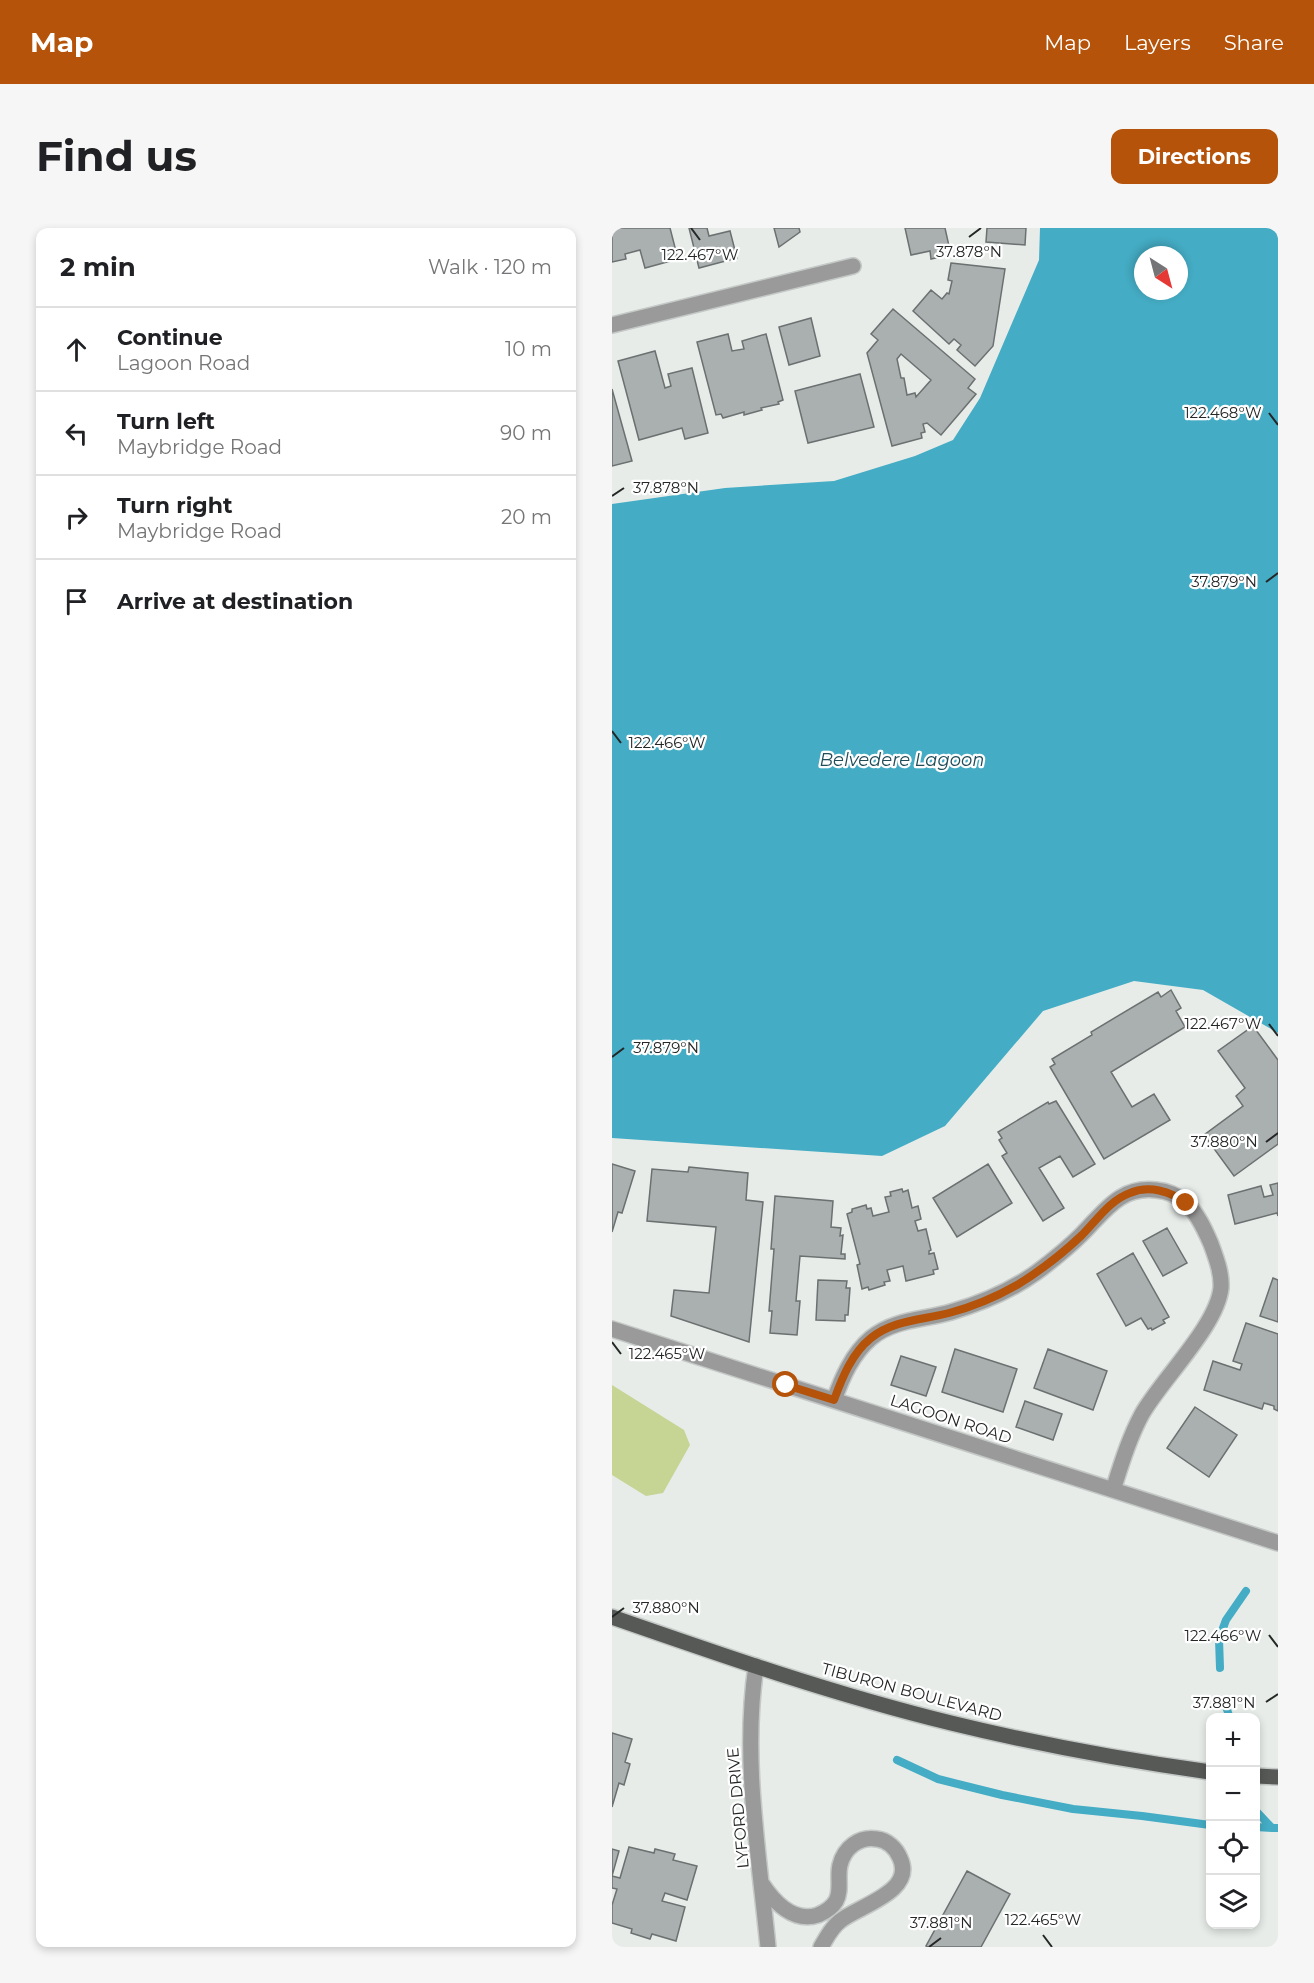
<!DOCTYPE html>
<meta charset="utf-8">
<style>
:root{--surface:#fff;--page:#f6f6f6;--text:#202124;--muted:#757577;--line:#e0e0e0;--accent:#b45309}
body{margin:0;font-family:Montserrat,sans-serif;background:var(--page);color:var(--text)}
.controls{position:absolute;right:18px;bottom:18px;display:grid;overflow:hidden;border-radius:12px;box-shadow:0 3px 9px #0003}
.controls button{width:54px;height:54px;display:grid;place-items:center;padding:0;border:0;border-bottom:2px solid var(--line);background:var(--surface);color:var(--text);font:30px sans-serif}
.compass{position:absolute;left:522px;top:18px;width:54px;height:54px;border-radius:50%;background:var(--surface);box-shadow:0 3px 9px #0003;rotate:144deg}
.stop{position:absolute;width:18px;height:18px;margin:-14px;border:4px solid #b45309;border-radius:50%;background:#fff}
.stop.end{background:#b45309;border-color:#fff;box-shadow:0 2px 6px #0008}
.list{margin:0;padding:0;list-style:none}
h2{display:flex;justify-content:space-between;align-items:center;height:78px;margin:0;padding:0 24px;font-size:26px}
h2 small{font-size:20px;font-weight:400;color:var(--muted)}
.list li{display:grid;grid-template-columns:39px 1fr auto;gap:18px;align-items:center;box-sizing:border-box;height:84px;padding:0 24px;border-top:2px solid var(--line)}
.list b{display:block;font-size:22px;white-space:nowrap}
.list p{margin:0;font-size:20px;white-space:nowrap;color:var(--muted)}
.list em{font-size:20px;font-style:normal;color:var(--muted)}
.icon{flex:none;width:33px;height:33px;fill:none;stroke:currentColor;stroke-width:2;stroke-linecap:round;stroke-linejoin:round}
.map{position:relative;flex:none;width:666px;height:1719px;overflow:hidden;border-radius:12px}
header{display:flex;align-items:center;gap:36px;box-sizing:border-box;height:84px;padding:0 30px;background:var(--accent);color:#fff}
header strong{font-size:28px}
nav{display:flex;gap:33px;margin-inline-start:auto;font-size:21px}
.intro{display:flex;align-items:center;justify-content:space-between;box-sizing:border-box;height:144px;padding:0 36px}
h1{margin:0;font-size:42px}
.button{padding:15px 27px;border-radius:12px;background:var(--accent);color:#fff;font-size:21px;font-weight:700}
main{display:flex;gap:36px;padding:0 36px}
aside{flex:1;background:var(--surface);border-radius:12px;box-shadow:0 3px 9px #0003}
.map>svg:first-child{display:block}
.green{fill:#c6d494}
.water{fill:#44acc4;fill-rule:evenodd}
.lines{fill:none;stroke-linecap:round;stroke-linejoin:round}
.stream{stroke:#44acc4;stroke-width:8}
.building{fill:#aaafaf;stroke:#6b7070;stroke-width:1.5;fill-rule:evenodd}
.minor-casing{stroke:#c4c8c6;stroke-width:18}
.major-casing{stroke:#c4c8c6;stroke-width:18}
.minor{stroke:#999a99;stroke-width:15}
.major{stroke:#565956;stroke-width:15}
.route{stroke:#b45309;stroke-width:8}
.ticks{fill:none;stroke:#252626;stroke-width:2}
.labels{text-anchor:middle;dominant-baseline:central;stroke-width:4.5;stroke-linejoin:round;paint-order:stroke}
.street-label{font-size:16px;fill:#252626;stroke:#fff}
.water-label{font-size:18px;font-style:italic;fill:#204d58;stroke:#fff}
.ticks-label{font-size:15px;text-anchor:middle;fill:#252626;stroke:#fff;stroke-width:4.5;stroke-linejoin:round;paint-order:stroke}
</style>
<header>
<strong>Map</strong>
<nav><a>Map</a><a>Layers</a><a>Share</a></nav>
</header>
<div class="intro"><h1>Find us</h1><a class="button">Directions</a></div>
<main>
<aside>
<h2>2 min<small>Walk · 120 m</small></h2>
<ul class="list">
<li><svg class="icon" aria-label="ahead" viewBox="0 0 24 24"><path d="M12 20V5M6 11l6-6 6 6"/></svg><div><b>Continue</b><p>Lagoon Road</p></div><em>10 m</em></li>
<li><svg class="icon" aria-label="left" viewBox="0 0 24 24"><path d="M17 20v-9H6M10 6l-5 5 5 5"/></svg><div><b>Turn left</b><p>Maybridge Road</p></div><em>90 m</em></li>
<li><svg class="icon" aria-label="right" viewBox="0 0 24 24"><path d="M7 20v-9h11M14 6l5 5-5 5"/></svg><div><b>Turn right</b><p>Maybridge Road</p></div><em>20 m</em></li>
<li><svg class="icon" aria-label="arrive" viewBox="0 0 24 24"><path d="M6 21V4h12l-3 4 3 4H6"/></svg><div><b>Arrive at destination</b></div></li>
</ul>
</aside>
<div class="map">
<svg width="666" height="1719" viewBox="0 0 666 1719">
<rect width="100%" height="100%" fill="#e7ece9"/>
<path class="green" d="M0,1157l72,45 6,15 -27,48 -17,3 -34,-21z"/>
<path class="water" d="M428,0h238v805l-75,-43 -69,-9 -91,30 -98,115 -63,30 -270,-18v-634l113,-16 109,-7 81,-25 38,-16 27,-42 59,-138zM531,27h36v36h-36z"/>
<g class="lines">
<path class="stream" d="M608,1440l-1,-29 7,-19 20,-29
M613,1476l5,14
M285,1532l41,19 64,16 71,14 69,7 68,9
M644,1583l16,17h6
M644,1599l16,1"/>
</g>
<path class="building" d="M0,0h58l8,31 -33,9 -5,-18 -15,4 1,5 -14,3z
M77,0h18l2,8 21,-5 7,27 -38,10z
M162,0h25l1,4 -21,15z
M293,0h40l4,18 -11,3 2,8 -9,2 -1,-8 -19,4z
M375,0h39l-1,17 -39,-3z
M339,35l54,6 -12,77 -18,20 -18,-16 4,-5 -7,-6 -5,5 -36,-33 18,-21 11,9 5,-6 2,1 3,-13 -4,-1z
M281,81l82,70 -7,9 8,6 -35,41 -14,-12 -4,1 2,8 -4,1 1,5 -30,8 -25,-93 11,-13 -7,-6zM289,126l30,26 -15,17 -1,-4 -8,2 -3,-17h-3l-4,-19z
M199,90l9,38 -31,9 -10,-38z
M116,106l4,17 12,-2 -2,-8 24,-7 17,66 -5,2 1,2 -18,4 1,2 -18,5v-3l-21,6 -2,-4 -5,1 -19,-73z
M43,123l10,37 6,-2 -3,-12 24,-6 16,65 -23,6 -3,-11 -43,12 -21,-79z
M248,146l14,53 -66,16 -13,-52z
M0,161l20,72 -20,5z
M559,762l10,18 -5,3 9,16 -74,45 21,35 22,-13 16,26 -66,39 -54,-92 5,-3 -3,-5 40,-24 -1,-3 67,-40 3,5z
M641,798l25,34v84l-44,32 -30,-41 39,-29 -7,-10 9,-8 -27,-37z
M444,873l39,63 -22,13 -13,-21 -21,12 25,40 -21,13 -41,-65 5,-3 -8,-13 3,-2 -4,-6 50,-30 1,2z
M0,936l23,7 -13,42 -4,-1 -6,20z
M376,936l24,39 -55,34 -24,-39z
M77,939l59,6 -2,27 17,2 -14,140 -78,-26 3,-26 35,3 7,-66 -69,-6 5,-52 36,3z
M666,955v33l-1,-3 -42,11 -7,-29 33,-9 3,11 9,-2 -3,-10z
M290,961l1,3 5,-2 4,18 6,-2 3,13 -6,2 3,10 8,-2 5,21 -2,1v3l5,-1 4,16 -5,1 1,4 -28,7 -3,-15 -16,4 3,11 -6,1 1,3 -16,5 -1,-3 -6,2 -5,-24 3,-1 -13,-50 5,-2v-3l14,-4 1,4 4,-1 2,8 16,-4 -4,-15 6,-1 -1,-4z
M163,968l58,5 -2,26 10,1 -1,8 3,-1 -2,19h4v5l-45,-3 -4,45h4l-3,34 -27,-2 2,-22h-3l5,-62h-3z
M555,1000l20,35 -24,13 -20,-35z
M521,1025l36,64 -6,3 2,3 -13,7 -1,-2 -3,1 -7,-11 -15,8 -29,-52z
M661,1050l5,2v42l-18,-6z
M206,1052l29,1 -1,7h4l-2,27h-3v6l-29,-1z
M634,1095l32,11v77l-4,-2v-3l-10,-3 -2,6 -58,-19 9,-29 27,9 2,-6 -9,-3z
M343,1121l62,20 -14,43 -61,-20z
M436,1121l59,22 -14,39 -59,-22z
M289,1128l35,11 -10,29 -35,-11z
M413,1173l37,13 -9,26 -37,-13z
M583,1179l42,28 -28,42 -42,-29z
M0,1505l20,6 -7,23 5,2 -6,21 -5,-2 -7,24z
M17,1619l25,6 1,-4 20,5 -2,6 24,6 -10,34 -22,-7 -3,8 23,6 -9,34 -24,-7 -2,5 -19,-6 1,-4 -20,-6v-18l5,-16 -5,-1v-39l7,2 -7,25 8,2z
M355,1643l43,23 -29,53h-53l-2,-1z"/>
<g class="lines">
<defs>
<path id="minor" d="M0,97l241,-59
M0,1101l666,214
M222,1172c8,-22 18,-46 37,-62 23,-19 53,-18 80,-26 31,-9 61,-22 86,-40 16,-12 31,-24 45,-38 23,-23 38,-48 74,-44 11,1 21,5 29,12 12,10 20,28 26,42 5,14 11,29 10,44 -4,38 -59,91 -79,126 -13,24 -21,51 -29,76
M144,1438c-14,93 3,188 12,281
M150,1656c12,18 32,39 56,31 7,-3 14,-7 18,-14 6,-11 1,-24 4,-36 4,-17 19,-29 37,-26 10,1 19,9 23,19 16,34 -42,48 -60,63 -9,7 -13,16 -19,26"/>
<path id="major" d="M0,1389c112,39 224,78 339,106 86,21 172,37 259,49
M644,1548l22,1"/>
</defs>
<use href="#minor" class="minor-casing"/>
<use href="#major" class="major-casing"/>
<use href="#minor" class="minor"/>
<use href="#major" class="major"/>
</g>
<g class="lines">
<path class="route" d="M174,1157l48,15c8,-22 18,-47 37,-62 22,-18 51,-18 78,-25 23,-6 47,-16 68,-28 23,-14 45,-31 65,-50 15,-15 28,-35 48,-42 19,-8 40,-2 56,10"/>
</g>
<path class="ticks" d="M79,0l9,12M357,9l12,-9M657,185l9,12M0,268l12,-8M654,354l12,-9M0,503l9,12M657,796l9,12M0,829l12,-9M654,914l12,-9M0,1114l9,12M0,1389l12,-9M657,1407l9,12M654,1474l12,-8M431,1707l9,12M317,1719l12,-9"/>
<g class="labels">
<g class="street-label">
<text transform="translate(339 1191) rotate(18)">LAGOON ROAD</text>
<text transform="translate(300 1464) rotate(15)">TIBURON BOULEVARD</text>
<text transform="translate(126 1580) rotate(-95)">LYFORD DRIVE</text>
</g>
<g class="water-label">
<text x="290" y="532">Belvedere Lagoon</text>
</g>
</g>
<g class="ticks-label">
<text x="357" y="29">37.878°N</text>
<text x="88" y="32">122.467°W</text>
<text x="611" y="190">122.468°W</text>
<text x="54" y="265">37.878°N</text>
<text x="612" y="359">37.879°N</text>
<text x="55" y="520">122.466°W</text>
<text x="611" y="801">122.467°W</text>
<text x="54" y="825">37.879°N</text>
<text x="612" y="919">37.880°N</text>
<text x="55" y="1131">122.465°W</text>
<text x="54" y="1385">37.880°N</text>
<text x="611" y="1413">122.466°W</text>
<text x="612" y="1480">37.881°N</text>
<text x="431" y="1697">122.465°W</text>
<text x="329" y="1700">37.881°N</text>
</g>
</svg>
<div class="controls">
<button>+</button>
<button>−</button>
<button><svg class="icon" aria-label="locate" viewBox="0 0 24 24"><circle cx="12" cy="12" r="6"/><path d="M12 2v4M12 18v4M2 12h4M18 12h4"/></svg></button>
<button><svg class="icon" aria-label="layers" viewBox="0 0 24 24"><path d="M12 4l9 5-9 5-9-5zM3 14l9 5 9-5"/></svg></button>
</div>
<svg class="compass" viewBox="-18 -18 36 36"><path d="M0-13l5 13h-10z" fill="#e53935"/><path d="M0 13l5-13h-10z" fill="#757577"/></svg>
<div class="stop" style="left:174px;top:1157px"></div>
<div class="stop end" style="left:574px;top:975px"></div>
</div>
</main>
